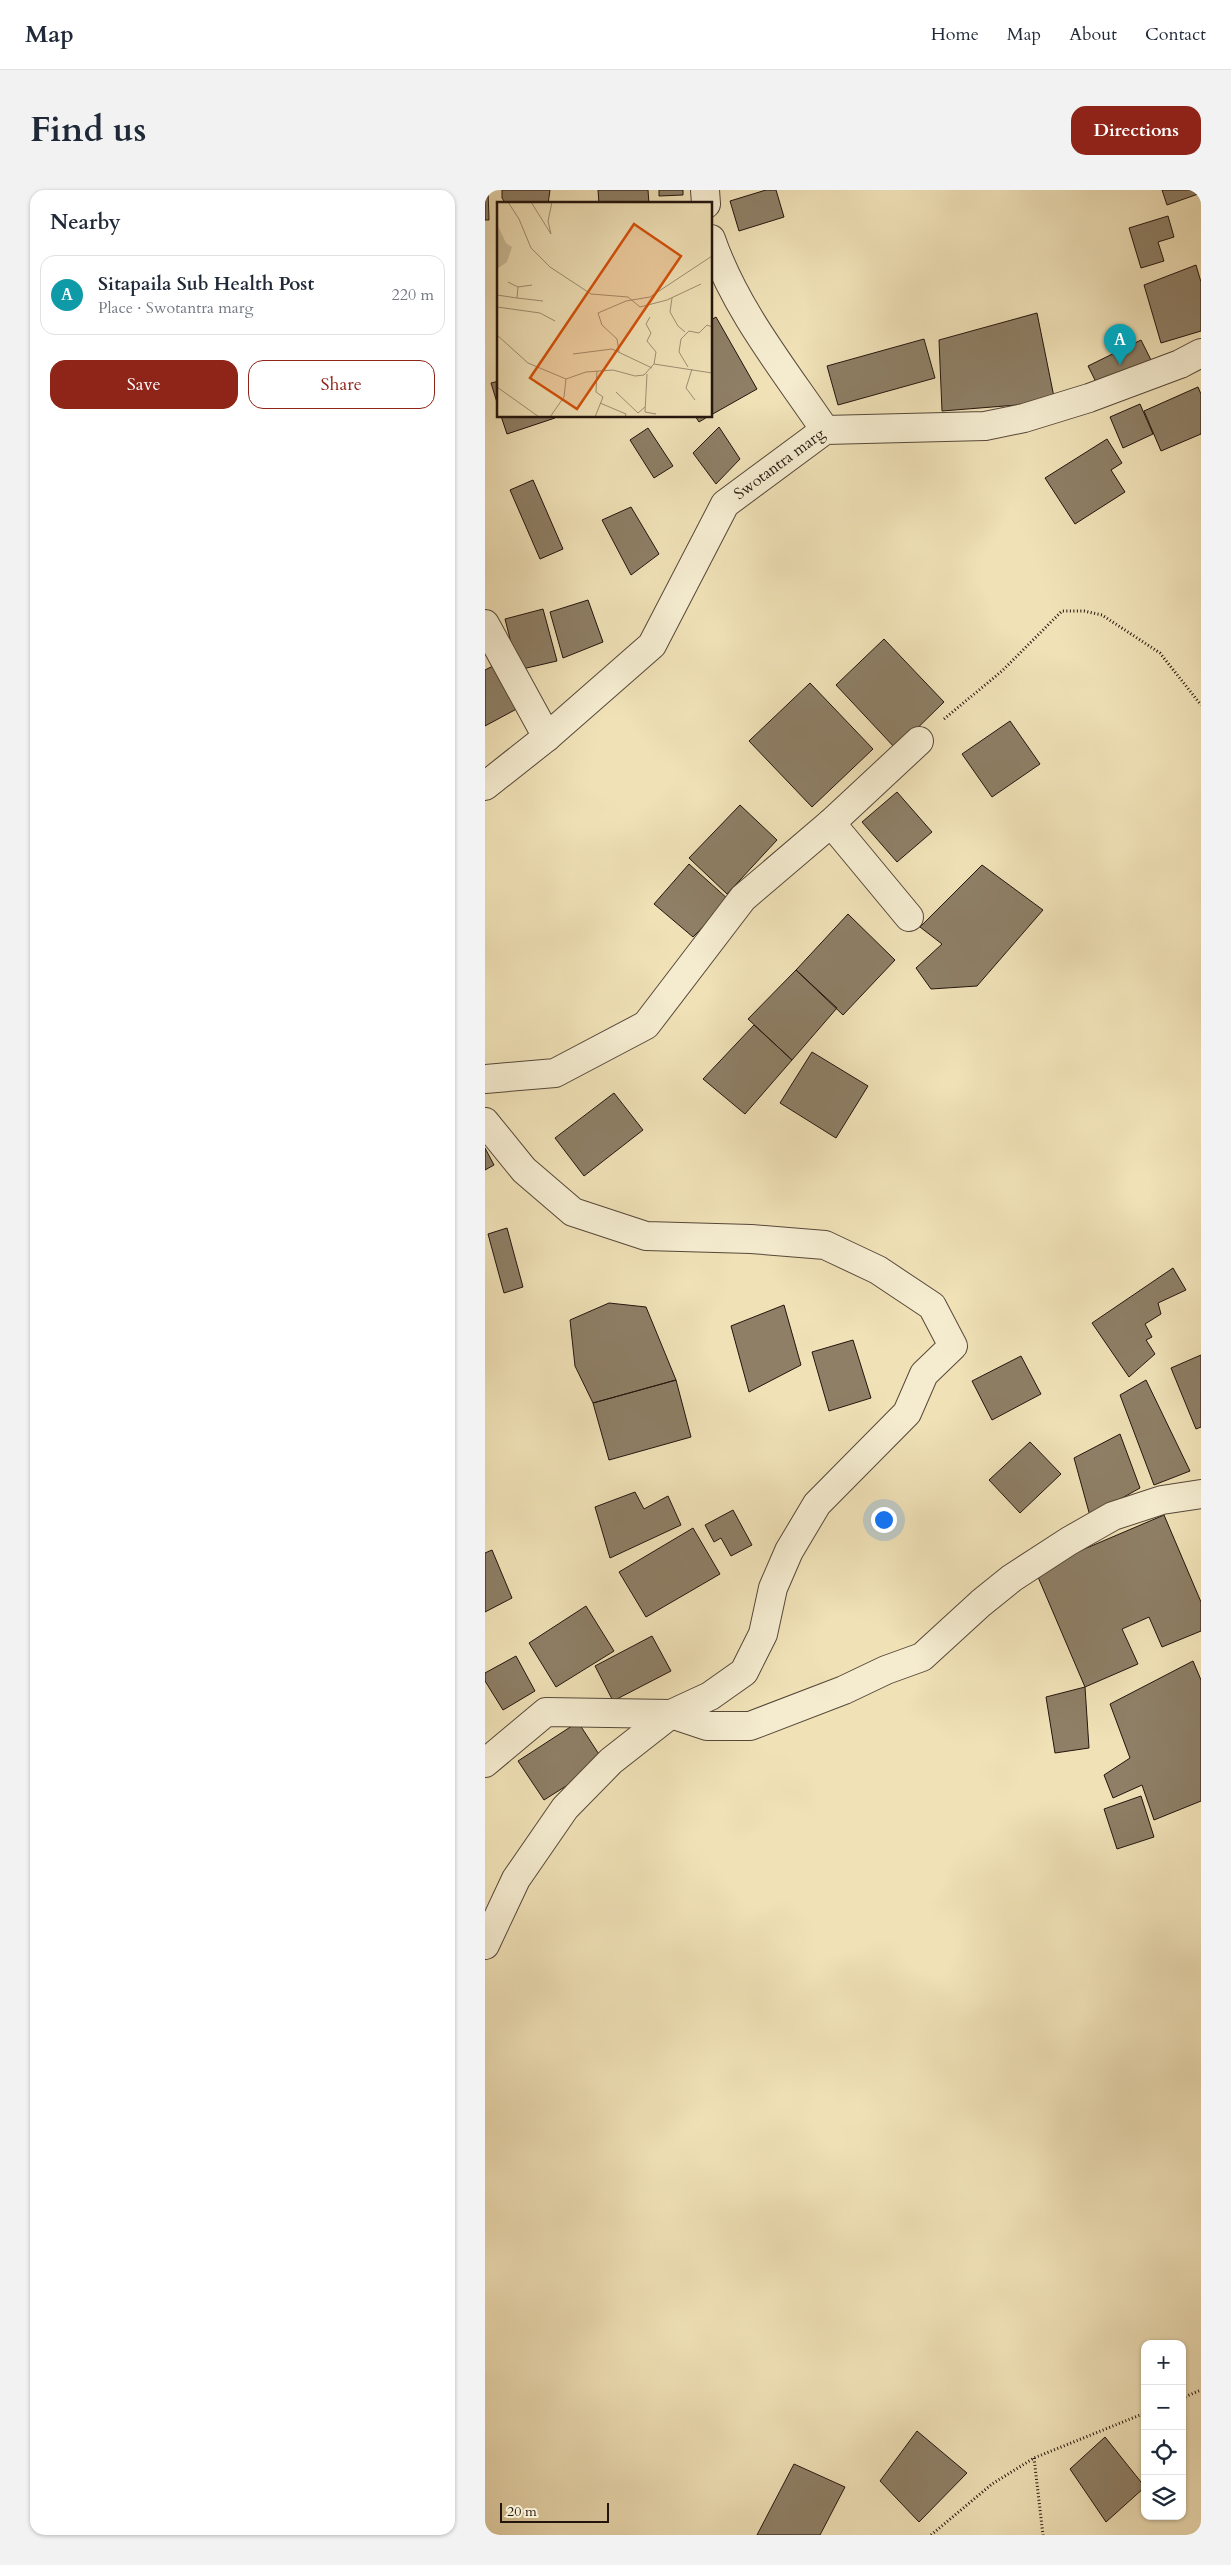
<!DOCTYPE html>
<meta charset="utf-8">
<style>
:root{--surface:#fff;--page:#f2f2f3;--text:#1f2937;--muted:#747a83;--line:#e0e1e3;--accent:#8f2418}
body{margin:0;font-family:Cardo,serif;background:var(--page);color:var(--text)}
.controls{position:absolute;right:15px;bottom:15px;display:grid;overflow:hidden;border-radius:10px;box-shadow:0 1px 4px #0004}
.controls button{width:45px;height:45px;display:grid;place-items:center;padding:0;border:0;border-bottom:1px solid var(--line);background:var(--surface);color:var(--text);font:25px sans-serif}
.scale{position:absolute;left:15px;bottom:12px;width:109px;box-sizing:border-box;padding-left:5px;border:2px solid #23150e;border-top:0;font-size:14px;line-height:18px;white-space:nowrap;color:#23150e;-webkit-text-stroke:4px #f5ecd0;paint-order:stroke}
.you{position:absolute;left:398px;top:1329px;width:18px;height:18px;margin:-12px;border:4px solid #fff;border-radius:50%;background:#1a73e8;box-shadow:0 0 0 8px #1a73e833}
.badge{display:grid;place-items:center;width:32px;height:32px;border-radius:50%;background:var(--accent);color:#fff;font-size:16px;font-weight:700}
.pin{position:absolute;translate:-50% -41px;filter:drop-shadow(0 1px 2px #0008)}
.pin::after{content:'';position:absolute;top:26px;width:18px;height:15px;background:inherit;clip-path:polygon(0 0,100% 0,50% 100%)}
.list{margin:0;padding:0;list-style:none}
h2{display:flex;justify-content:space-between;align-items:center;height:65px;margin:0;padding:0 20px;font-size:21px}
h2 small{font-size:16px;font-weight:400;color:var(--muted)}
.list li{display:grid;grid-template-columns:32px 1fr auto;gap:15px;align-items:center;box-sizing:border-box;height:80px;margin:0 10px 10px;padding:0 10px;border:1px solid var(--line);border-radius:15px}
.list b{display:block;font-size:19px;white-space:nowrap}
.list p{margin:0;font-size:16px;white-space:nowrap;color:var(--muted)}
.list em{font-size:16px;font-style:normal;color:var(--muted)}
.actions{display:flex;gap:10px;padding:15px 20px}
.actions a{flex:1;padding:11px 0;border:1px solid var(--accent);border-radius:15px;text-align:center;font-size:18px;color:var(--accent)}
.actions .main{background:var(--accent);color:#fff}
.icon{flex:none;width:28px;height:28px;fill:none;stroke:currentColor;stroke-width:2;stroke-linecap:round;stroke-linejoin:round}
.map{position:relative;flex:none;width:716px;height:2345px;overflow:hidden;border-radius:15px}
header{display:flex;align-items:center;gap:30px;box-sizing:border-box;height:70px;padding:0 25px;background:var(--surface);border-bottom:1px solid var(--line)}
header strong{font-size:24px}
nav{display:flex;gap:28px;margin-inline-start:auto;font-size:18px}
.intro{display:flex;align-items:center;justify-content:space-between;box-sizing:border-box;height:120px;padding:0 30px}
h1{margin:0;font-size:35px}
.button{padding:12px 22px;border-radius:15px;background:var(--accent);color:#fff;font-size:18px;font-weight:700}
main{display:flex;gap:30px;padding:0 30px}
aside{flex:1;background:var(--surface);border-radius:15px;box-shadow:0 1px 4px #0004}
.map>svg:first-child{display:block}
.building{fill:#8e7f66;stroke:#23150e}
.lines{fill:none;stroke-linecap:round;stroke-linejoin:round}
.minor-casing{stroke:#564838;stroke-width:30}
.path{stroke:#23150e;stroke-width:3;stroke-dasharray:1 2.5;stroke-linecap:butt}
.minor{stroke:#f5ecd0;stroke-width:28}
.labels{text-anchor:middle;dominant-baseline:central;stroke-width:4;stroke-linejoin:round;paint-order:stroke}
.street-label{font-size:16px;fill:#23150e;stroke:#f5ecd0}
.inset-road{fill:none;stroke:#9e8f73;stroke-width:1}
.view{fill:#d4520c;fill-opacity:0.15;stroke:#d4520c;stroke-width:2.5}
.inset-edge{fill:none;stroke:#23150e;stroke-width:2.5}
</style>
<header>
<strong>Map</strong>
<nav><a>Home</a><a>Map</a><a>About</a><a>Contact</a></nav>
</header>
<div class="intro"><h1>Find us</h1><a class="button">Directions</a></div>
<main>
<aside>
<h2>Nearby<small></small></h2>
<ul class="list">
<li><span class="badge" style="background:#0f9aa8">A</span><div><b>Sitapaila Sub Health Post</b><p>Place · Swotantra marg</p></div><em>220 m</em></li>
</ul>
<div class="actions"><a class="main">Save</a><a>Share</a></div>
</aside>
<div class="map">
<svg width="716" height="2345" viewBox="0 0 716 2345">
<rect width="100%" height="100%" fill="#f0e1b7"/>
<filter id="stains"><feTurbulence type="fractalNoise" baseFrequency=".004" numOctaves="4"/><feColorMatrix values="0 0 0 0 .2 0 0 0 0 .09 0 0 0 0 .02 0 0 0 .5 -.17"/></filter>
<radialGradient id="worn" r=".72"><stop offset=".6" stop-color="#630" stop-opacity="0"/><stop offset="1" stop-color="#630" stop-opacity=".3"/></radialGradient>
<path class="building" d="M0,0h3l1,30h-4z
M17,0h48l-2,14h-42l-4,-6z
M113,0h50l1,14h-50z
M174,0h24v5l-24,1z
M281,0h10l8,27 -45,14 -9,-30z
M677,0h39v3l-34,12z
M683,26l6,21 -16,5 6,19 -23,7 -12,-40z
M711,75l5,17v49l-40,12 -17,-58z
M552,123l18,89 -113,9 -3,-71z
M231,127l41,72 -46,26v-95z
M439,149l11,39 -97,27 -11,-39z
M656,150l12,24 -53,26 -12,-24z
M14,191v28l-8,-26z
M713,197l3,7v40l-40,17 -17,-40z
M655,214l13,30 -30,14 -13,-31z
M16,226h53l1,2 -48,16z
M210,226h14l-10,6z
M234,237l21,32 -24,25 -23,-31z
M163,238l25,38 -19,12 -24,-38z
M622,249l15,24 -11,7 14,22 -50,32 -30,-46z
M48,290l30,69 -23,10 -30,-69z
M146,317l28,47 -28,21 -29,-55z
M103,410l15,42 -40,16 -13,-46z
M58,419l14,52 -39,9 -13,-51z
M399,449l60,63 -48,47 -60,-64z
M16,472l23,43 -39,21v-56z
M325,493l63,66 -61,58 -63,-66z
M525,531l30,43 -48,33 -30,-43z
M412,602l35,40 -35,30 -35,-40z
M255,615l37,35 -50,54 -38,-36z
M204,674l40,36 -36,37 -39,-33z
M497,675l61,45 -66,76 -46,3 -15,-21 26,-24 -22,-17z
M363,724l47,46 -52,55 -47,-45z
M311,780l41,38 -45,52 -44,-41z
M269,835l38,35 -47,54 -42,-35z
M327,862l56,34 -32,52 -56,-35z
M129,903l29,37 -59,46 -29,-38z
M0,958l9,17 -9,5z
M22,1038l16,59 -19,6 -16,-59z
M688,1078l13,22 -28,13 3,11 -16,10 7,13 -6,3 9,14 -26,23 -37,-54z
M124,1113l37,4 30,73 -83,23 -18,-37 -5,-46z
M299,1115l17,60 -52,27 -18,-66z
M368,1150l18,58 -42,13 -17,-59z
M716,1165v72l-5,2 -25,-61z
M536,1166l20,38 -49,26 -20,-39z
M191,1190l15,57 -82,23 -16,-57z
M661,1190l44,91 -36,14 -34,-90z
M635,1244l20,54 -50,28 -16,-58z
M545,1252l31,32 -41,39 -31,-33z
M150,1302l9,17 24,-13 13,29 -71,33 -15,-51z
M248,1320l19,35 -21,11 -10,-18 -7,4 -9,-17z
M679,1325l37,87v29l-39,16 -13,-30 -27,12 16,35 -53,23 -50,-117z
M208,1338l27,46 -74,43 -27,-45z
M7,1360l20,48 -27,14v-59z
M101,1416l28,45 -58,36 -27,-44z
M167,1446l19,35 -58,30 -18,-35z
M31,1466l19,35 -32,19 -18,-29v-8z
M708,1471l8,19v121l-47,19 -12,-35 -29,13 -9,-23 26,-17 -20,-54z
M600,1497l4,61 -34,5 -9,-56z
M93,1532l26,40 -60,38 -26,-39z
M656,1606l13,41 -37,12 -13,-40z
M432,2241l50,42 -48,49 -39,-41z
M620,2247l40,50 -39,35 -36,-53z
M309,2274l51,23 -25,48h-63z"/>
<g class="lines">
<defs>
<g id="minor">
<path d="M220,0l1,14"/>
<path d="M226,49c24,70 72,129 114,191"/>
<path d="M0,434l62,113"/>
<path id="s1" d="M0,596l62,-49 105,-92 73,-141 100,-74 160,-4 39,-8 65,-20 91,-34 21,-11"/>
<path d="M346,633l78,94"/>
<path d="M0,889l70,-6 91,-48 97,-127 88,-75 88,-82"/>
<path d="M0,932l39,48 49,42 73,24 105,3 74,6 53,25 54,36 21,40 -29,28 -17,39 -90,91 -28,47 -16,37 -10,46 -19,38 -34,24 -39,18 -60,47 -46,47 -49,71 -31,66"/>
<path d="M0,1573l61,-51 125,2 36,12h43l94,-36 42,-20 36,-13 59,-54 31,-25 57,-37 44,-25 49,-16 39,-6"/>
</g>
</defs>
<use href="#minor" class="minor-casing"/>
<path class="path" d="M459,529l58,-48 60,-60h22l18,4 58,38 41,52
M697,2208l19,-8
M549,2268l9,77
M446,2345l61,-51 42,-26 111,-45"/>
<use href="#minor" class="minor"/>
</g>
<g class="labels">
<g class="street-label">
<text stroke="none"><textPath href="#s1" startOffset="445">Swotantra marg</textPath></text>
</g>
</g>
<g transform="translate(12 12)">
<rect width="215" height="215" fill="#f0e1b7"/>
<path d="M0,22l9,19 6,4 -5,15 -10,7z" fill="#cdbe9a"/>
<path class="inset-road" d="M11,0l11,17 12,29 19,19 41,27 37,3 12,10 27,-7 34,-16M34,0l20,32 -3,-13 4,-19M11,80l10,5 14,-2M0,93l20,3 1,-11M20,96l26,3M175,96l-2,14 8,14 7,6M0,105l43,6 15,8M153,115l-4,7 5,9 -4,8 9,11 -2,12M0,133l31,28 38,16 20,-7 27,-2 22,6 9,-1 10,-11 58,9M122,150l-2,-13 -15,-14 -4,-12 28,-12 24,-4 62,-41M76,152l39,-5 40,19M191,165l-9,-15 2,-13 8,-8 10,2 8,-8 5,2M195,167l-6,19 9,12M150,172l-2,38 11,2M0,185l42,30M119,190l22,21 7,-6M103,201l26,11 -1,3M53,215l14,-20 2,-18M98,215l8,-20 -7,-5 1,-21"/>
<path class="view" d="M137,22l47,32 -104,153 -47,-31z"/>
<rect width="215" height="215" class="inset-edge"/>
</g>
<rect width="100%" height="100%" filter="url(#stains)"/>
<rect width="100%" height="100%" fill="url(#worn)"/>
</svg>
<div class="controls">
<button>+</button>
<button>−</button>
<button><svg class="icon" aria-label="locate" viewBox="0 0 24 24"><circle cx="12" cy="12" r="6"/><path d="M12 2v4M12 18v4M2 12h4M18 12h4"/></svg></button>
<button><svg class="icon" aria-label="layers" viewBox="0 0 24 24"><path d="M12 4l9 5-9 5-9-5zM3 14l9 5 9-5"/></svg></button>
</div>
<div class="scale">20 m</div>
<div class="you"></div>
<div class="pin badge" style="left:635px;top:175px;background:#0f9aa8">A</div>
</div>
</main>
